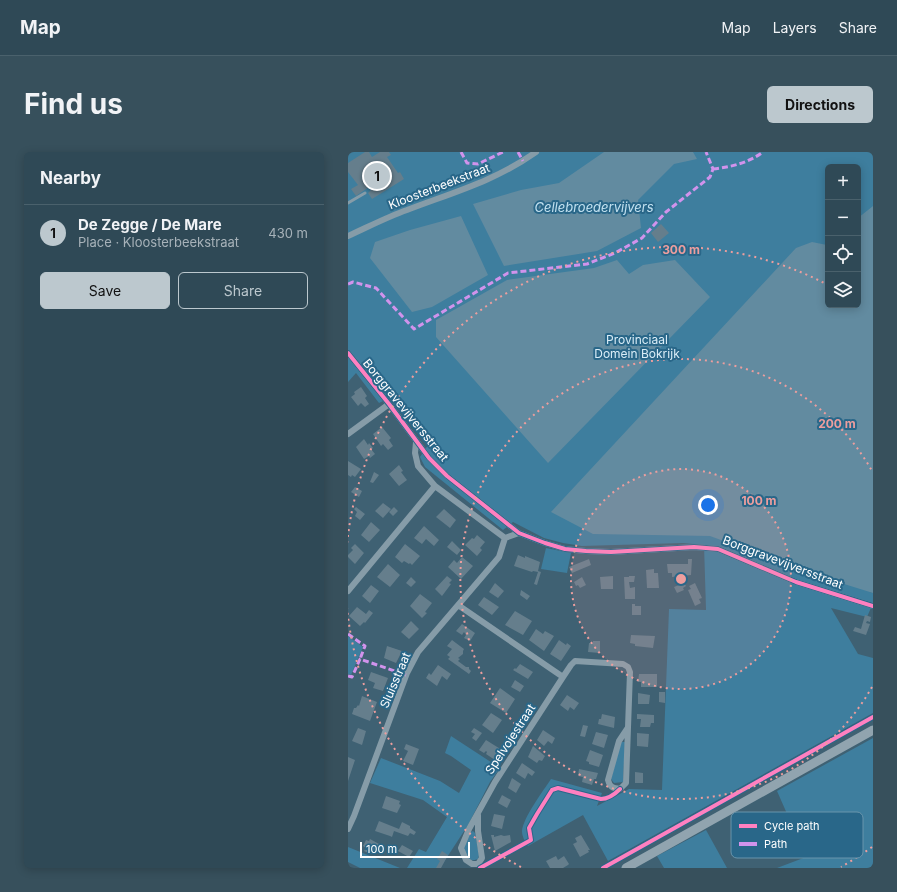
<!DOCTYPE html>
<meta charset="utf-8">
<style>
:root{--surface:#2f4956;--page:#37505c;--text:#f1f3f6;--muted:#a7b2b9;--line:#4a616c;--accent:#bcc8ce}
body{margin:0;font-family:Inter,sans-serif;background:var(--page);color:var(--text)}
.controls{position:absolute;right:12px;top:12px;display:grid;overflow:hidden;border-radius:6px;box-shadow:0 2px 10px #0003}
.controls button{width:36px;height:36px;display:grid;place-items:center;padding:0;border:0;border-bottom:1px solid var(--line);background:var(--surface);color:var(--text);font:20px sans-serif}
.scale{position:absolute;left:12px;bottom:10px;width:110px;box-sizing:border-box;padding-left:4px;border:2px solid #fff;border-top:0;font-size:11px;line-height:14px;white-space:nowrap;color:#fff;-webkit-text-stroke:3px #296789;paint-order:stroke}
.you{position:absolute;left:360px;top:353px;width:14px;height:14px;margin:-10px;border:3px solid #fff;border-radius:50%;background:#1a73e8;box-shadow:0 0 0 6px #1a73e833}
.badge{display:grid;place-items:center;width:26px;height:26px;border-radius:50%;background:var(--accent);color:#111;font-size:13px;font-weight:700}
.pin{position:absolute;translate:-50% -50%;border:2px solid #fff;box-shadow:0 1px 4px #0006}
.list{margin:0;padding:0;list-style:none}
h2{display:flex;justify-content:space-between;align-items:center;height:52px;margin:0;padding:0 16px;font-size:17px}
h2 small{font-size:13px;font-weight:400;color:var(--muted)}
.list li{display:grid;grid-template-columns:26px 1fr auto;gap:12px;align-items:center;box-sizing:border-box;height:56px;padding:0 16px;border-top:1px solid var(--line)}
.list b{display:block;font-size:15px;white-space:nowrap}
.list p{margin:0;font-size:13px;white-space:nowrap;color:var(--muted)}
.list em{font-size:13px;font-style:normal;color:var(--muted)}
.actions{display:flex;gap:8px;padding:12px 16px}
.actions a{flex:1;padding:9px 0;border:1px solid var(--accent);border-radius:6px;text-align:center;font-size:14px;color:var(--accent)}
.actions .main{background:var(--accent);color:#111}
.icon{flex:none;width:22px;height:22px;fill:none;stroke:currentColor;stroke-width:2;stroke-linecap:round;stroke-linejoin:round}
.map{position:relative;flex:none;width:525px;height:716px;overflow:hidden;border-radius:6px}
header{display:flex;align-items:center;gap:24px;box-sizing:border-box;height:56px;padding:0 20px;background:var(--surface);border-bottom:1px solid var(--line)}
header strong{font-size:19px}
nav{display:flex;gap:22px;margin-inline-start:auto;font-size:14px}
.intro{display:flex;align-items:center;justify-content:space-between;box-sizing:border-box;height:96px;padding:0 24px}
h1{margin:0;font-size:28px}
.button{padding:10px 18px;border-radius:6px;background:var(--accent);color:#111;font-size:14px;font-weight:700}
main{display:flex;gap:24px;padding:0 24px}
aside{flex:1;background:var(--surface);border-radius:6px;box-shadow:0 2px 10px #0003}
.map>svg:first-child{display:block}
.green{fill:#3e7e9e;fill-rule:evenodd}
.water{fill:#628ba0}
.building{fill:#657e8c}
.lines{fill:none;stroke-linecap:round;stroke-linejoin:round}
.service{stroke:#869ca8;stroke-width:3}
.minor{stroke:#869ca8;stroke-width:6}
.primary{stroke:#91a4af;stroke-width:9}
.quiet{stroke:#d193ec;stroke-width:3;stroke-dasharray:6 3;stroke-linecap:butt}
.cycleway-casing{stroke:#296789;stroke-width:6}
.cycleway{stroke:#ff80c0;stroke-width:4}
.ring{fill:none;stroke:#ed9e9e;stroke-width:2;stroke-dasharray:2 4}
.labels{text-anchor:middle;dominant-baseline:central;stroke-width:4;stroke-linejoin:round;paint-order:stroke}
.street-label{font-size:12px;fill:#fff;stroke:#296789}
.park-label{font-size:12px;fill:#daedf7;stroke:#296789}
.water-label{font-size:13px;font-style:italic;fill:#c2e1f0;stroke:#296789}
.key{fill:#296789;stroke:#6995ac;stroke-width:1}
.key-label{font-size:11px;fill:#fff}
.centre{fill:#ed9e9e;stroke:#296789;stroke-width:2}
.ring-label{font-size:12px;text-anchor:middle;font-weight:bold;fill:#ed9e9e;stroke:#296789;stroke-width:4;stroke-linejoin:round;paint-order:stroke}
</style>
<header>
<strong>Map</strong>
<nav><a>Map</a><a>Layers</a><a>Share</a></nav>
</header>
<div class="intro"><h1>Find us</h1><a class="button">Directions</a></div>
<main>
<aside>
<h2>Nearby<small></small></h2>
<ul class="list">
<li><span class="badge">1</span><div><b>De Zegge / De Mare</b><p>Place · Kloosterbeekstraat</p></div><em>430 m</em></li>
</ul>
<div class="actions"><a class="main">Save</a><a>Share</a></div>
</aside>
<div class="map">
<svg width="525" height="716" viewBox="0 0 525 716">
<rect width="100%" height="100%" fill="#3f6173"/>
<path class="green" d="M0,0h525v441l-45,-14 45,14v10l-6,14 -36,-9 27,46 15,4v55l-265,148 -25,-46 -55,31c-3,-4 -6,-10 -6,-15 1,-13 21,-40 29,-52l51,14 -5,13 32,-17 33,1 7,-181 37,1 -2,-65 -21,-2 -101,3 -19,-3 -19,-5 -31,-16 -10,8 -78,-63 -5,-10 8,-12 -39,-47 -10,5 -23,-30 -8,9zM480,15h30v138h-30z
M198,396l25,5 -4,20 -26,-4z
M0,484l15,11 -12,28 -3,-1z
M103,584l49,32 -10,14 -22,43 -28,43h-33l12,-19 7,3 21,-35 -24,-17 -53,-17 11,-25 59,23 19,12 12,-23 -20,-14 -6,-3z
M525,586v130h-96l29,-11 -29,-66z
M273,590h4l-2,40 -9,1 -3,-4z
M358,678l21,38h-63l-7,-12z
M125,679l2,2 4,22 -1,4c-8,4 -14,-3 -14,-12 0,-5 4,-11 7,-15z
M0,695l52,21h-40l-12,-6z"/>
<path class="water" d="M256,0h89l4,7 -23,5 -36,36 3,28 -44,23 -93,15 -31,-62 48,-14 38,-7z
M525,54v387l-45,-14 -118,-43 -117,-2 -42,-22 245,-264 16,-6 15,3 1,14v46h30v-69l2,-4 -2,-14z
M113,64l27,59 -56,32 -20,5 -42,-54 5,-16 35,-12z
M269,108l12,14 14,-9 32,-5 35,37 -162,166 -112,-126v-17l71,-40 87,-12z"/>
<path class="building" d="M17,0h4l3,5 8,-5h9l2,3 -4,2 11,16 2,-1 4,7 -32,20 -4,-6 3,-3 -2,-3 -13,9 -5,-7 7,-4 -10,-13v-9z
M313,72l8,9 -11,9 -7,-9z
M13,235l6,9 -2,2 4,6 -4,3 -4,-4 -3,3 -7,-9 4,-3 -1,-2z
M34,275l9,11 -2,2 4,6 -5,4 -5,-6 -2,2 -8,-12z
M16,287l4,6 1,-2 4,5 -2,1 4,5 -5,4 -1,-2 -5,3 -8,-12z
M0,309l13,8 -6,8 -3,-2 -1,2 -3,-2z
M51,313l4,6 -2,1 6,8 -8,6 -10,-12z
M26,320l5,3 -6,8 -3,-1z
M7,335l7,4 -3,6 -8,-5z
M35,351l8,6 -8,9 -8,-7z
M8,355l9,7 -5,6 -5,-4 2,-4 -3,-3z
M46,355l4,4 -5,5 -4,-4z
M96,357l12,11 -6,8 -14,-11z
M23,370l9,8 -11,12 -8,-7z
M76,374l15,14 -5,6 -8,-7 -4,5 -8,-6z
M129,383l8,7 -5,6 2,2 -5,6 -12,-11 7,-7 2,1z
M104,389l9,9 -4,5 -10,-8z
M7,392l9,9 -9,11 -7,-7v-2l5,-5 -2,-2z
M57,392l15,12 -8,9 -2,-2 -1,1 -5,-3 -2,2 -7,-6z
M170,403l7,3v-2l15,6 -2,9 3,1 -4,13 -3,-1 4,-12 -5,-1 -1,1 -18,-6z
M114,405l11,9 -12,13 -13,-12 6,-7 3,3z
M241,407l2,6 -19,8 -3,-6z
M340,407h4l-1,16 -19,2v-4h-4l-1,-9h21z
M40,412l12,11 -10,12 -13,-10z
M306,417v4h4l1,15h-12l-1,-18z
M99,424l5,4 -3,3 2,1 -9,12 -7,-7z
M265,424v13h-12l-1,-12z
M281,424h6l-1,6h-5l1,6 5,-1v12h-10l-1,-22h5z
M63,425l5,5 -5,5 -5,-4z
M234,425l4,8 -6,3 -2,-3 -2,1 -2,-4z
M147,431l9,8 -6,7 -9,-6z
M336,431l2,3 -3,2 1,2 -7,3 -3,-6z
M347,431l7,15 -3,1 2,4 -6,3 -7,-16 3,-1 -2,-3z
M23,433l8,6 -9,12 -8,-7z
M173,438l9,6 -3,4 -7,-5z
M72,442l12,9 -7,9 2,1 -5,5 -12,-12z
M136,445l15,10 -7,8 -14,-10z
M284,452h3v2h6v9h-9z
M9,455l9,7 3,-4 4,3 -8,10 -1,-1 -4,4 -11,-10z
M167,459l17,10 -9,14 -18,-10z
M517,463l6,2 -1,5 -3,-1 -1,2 4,1 -4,11 -13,-4 2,-4 6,2z
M63,469l8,8 -10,10 -8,-7z
M114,472l13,9 -5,8 -6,-3 2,-3 -2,-3 -2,3 -6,-4z
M188,477l7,5 2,-3 9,5 -10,15 -15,-11z
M283,483l24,1 -2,12 -18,-2v-2l-5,-1z
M104,488l12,9 -1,2v3l-5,4 2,1 -2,2 8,6h3v2l2,2 -2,3 -21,-15 2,-2 -3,-2 5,-6 -5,-3z
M211,488l7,5 1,-2 4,3 -10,15 -11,-7z
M245,489h7v12l-12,-1 1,-9h4z
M39,494l15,5 -6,12 -12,-5z
M172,512l13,8 -5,7 -15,-9 2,-2 1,1z
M90,513l13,9 -4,6 -5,-4 -5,10 -11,-8 3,-5 2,2z
M23,520l17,6 -5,13 -10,-3 2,-5 -7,-3z
M291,522h18v13h-16v-5h-3z
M167,528l9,6 -4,6 -9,-5z
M152,536l15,11 -9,14 -16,-10z
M311,540h6v11l-6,-1z
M290,541l12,2 -1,9h-11z
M219,543l12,8 -5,7 -4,-3 -2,4 -8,-6z
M14,544l15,6 -7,19 -18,-7 2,-6h2l2,-3 1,1z
M143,561l11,7 -9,13 -11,-8z
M254,562l13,3 -1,11 -16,-4 1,-5h2z
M289,562l17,1v8h-3l-1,4h-10l1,-8h-4z
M235,573l5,1 -3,11 -5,-1z
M10,576l8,3 -4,14 -10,-4z
M126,576l8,5 -6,8 -4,-3 3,-4 -4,-2z
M195,578l12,8 -3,6 -4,-3 -4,5 -7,-6z
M248,580l12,3 -4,13 -12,-4z
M289,581l12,1 -1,13 -11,-1z
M138,588l16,10 -7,10 -9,-6 1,-2 -1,-1 -2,2 -5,-3z
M58,592l13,5 -6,16 -10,-4 5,-10 -4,-2z
M185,594l12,10 -3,5 -3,-1 -2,3 -9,-6z
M242,598l13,5 -4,12 -10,-3v-2l-3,-1z
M0,605l7,3 -7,21z
M174,611l13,9 -3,4 -4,-3 -3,6 -9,-6z
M231,617l19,4 -2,6h-2l-2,6 -10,-3 1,-5 -5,-1z
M287,620l8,1v10h-8z
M164,626l9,6 -5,9 -8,-5z
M154,643l9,5 -4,8 -9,-5z
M38,644l14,5 -1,3 2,1 -4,8 -15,-5z
M146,662l11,2 -3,13 -11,-3z
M31,669l20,8 3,-7 8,4v2l6,4 -2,3 -4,-2 -2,3 -14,-5 -2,6 -2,-1 -15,-5z
M143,683h3v2l7,-2 3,1 6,-1 1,7 -16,9z
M233,683l9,15h-2l1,2 -9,5 -7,-13 4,-2 -2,-4z
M22,687l9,5 -3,4 2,1 -1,4 -4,-2 -2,3 -7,-3 2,-3 -3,-2 3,-6 3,1z
M54,693l11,6 -4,6 -11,-6z
M94,699l6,4 -7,13h-5l4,-7 -3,-2z
M208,704l2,4 6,-4 5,8 -1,1 -5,3h-13l-4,-7z"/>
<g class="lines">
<path class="service" d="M0,51l17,-10"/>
<path class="minor" d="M0,84c20,-9 39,-19 59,-26 47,-18 88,-29 129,-58
M0,201l41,51 40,54 18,18 72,57 26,10 20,6 21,2 25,1 83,-5 24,2 78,33 77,24
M0,282l41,-30
M68,290l-1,11 3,13 17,20 70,52 14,-5
M0,439l87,-105
M110,453l105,72
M130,663v16l4,27 -4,6h-6l-6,-4 -5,-12 8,-19 26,-47 68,-105 8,-12 4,-4 48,3 5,3 2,5 -4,111 -6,6c-8,-1 -10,-2 -12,-9l11,-39 8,-12
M0,677l6,-13 53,-143 11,-21 81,-95 6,-19"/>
<path class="primary" d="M278,716l247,-138"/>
<path class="quiet" d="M113,0l6,11 11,1 25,-12
M170,0l5,9
M365,17c18,-2 35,-6 50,-17
M0,132l5,-2 23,6 38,41 94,-56 79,-9 28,-11 27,-15 24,-26 44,-35 3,-8 -7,-17
M0,482l17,12 -5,13
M0,524l4,1 8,-18 46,16"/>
<defs>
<path id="cycleway" d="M0,201l41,51 40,54 18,18 72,57 26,10 20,6 21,2 25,1 83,-5 24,2 78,33 77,24
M132,716l51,-28 -2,-12 8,-14 15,-24 6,-2 43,11c7,0 13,-4 19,-10
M255,716l270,-151"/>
</defs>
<use href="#cycleway" class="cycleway-casing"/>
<use href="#cycleway" class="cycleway"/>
</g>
<circle cx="333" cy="427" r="110" fill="#ed9e9e" fill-opacity=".12"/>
<g class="ring">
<circle cx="333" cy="427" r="110"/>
<path d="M524 535A220 220 0 1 1 524 319"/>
<path d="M524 695A329 329 0 0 1 493 715M173 715A329 329 0 0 1 480 133"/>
</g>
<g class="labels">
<g class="street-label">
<text transform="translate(91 34) rotate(-21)">Kloosterbeekstraat</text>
<text transform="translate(58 258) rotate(51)">Borggravevijversstraat</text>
<text transform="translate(435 410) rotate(21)">Borggravevijversstraat</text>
<text transform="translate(47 528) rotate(-67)">Sluisstraat</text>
<text transform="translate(162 587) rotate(-57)">Spelvojestraat</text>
</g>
<g class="park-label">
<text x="289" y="187">Provinciaal<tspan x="289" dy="14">Domein Bokrijk</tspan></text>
</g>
<g class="water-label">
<text x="246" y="55">Cellebroedervijvers</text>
</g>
</g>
<rect x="383" y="660" width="132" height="46" rx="6" class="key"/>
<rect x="391" y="672" width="18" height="4" fill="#ff80c0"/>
<rect x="391" y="690" width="18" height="4" fill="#d193ec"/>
<g class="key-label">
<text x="416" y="678">Cycle path</text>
<text x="416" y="696">Path</text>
</g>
<circle cx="333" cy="427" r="6" class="centre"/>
<g class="ring-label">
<text x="333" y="102">300 m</text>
<text x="489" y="276">200 m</text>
<text x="411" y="353">100 m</text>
</g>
</svg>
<div class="controls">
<button>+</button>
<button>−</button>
<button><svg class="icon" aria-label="locate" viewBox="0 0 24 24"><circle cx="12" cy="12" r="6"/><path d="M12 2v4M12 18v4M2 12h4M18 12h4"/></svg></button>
<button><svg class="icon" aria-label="layers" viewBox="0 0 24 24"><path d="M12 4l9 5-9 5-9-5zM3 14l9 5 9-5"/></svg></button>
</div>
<div class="scale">100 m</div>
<div class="you"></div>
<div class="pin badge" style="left:29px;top:24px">1</div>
</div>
</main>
